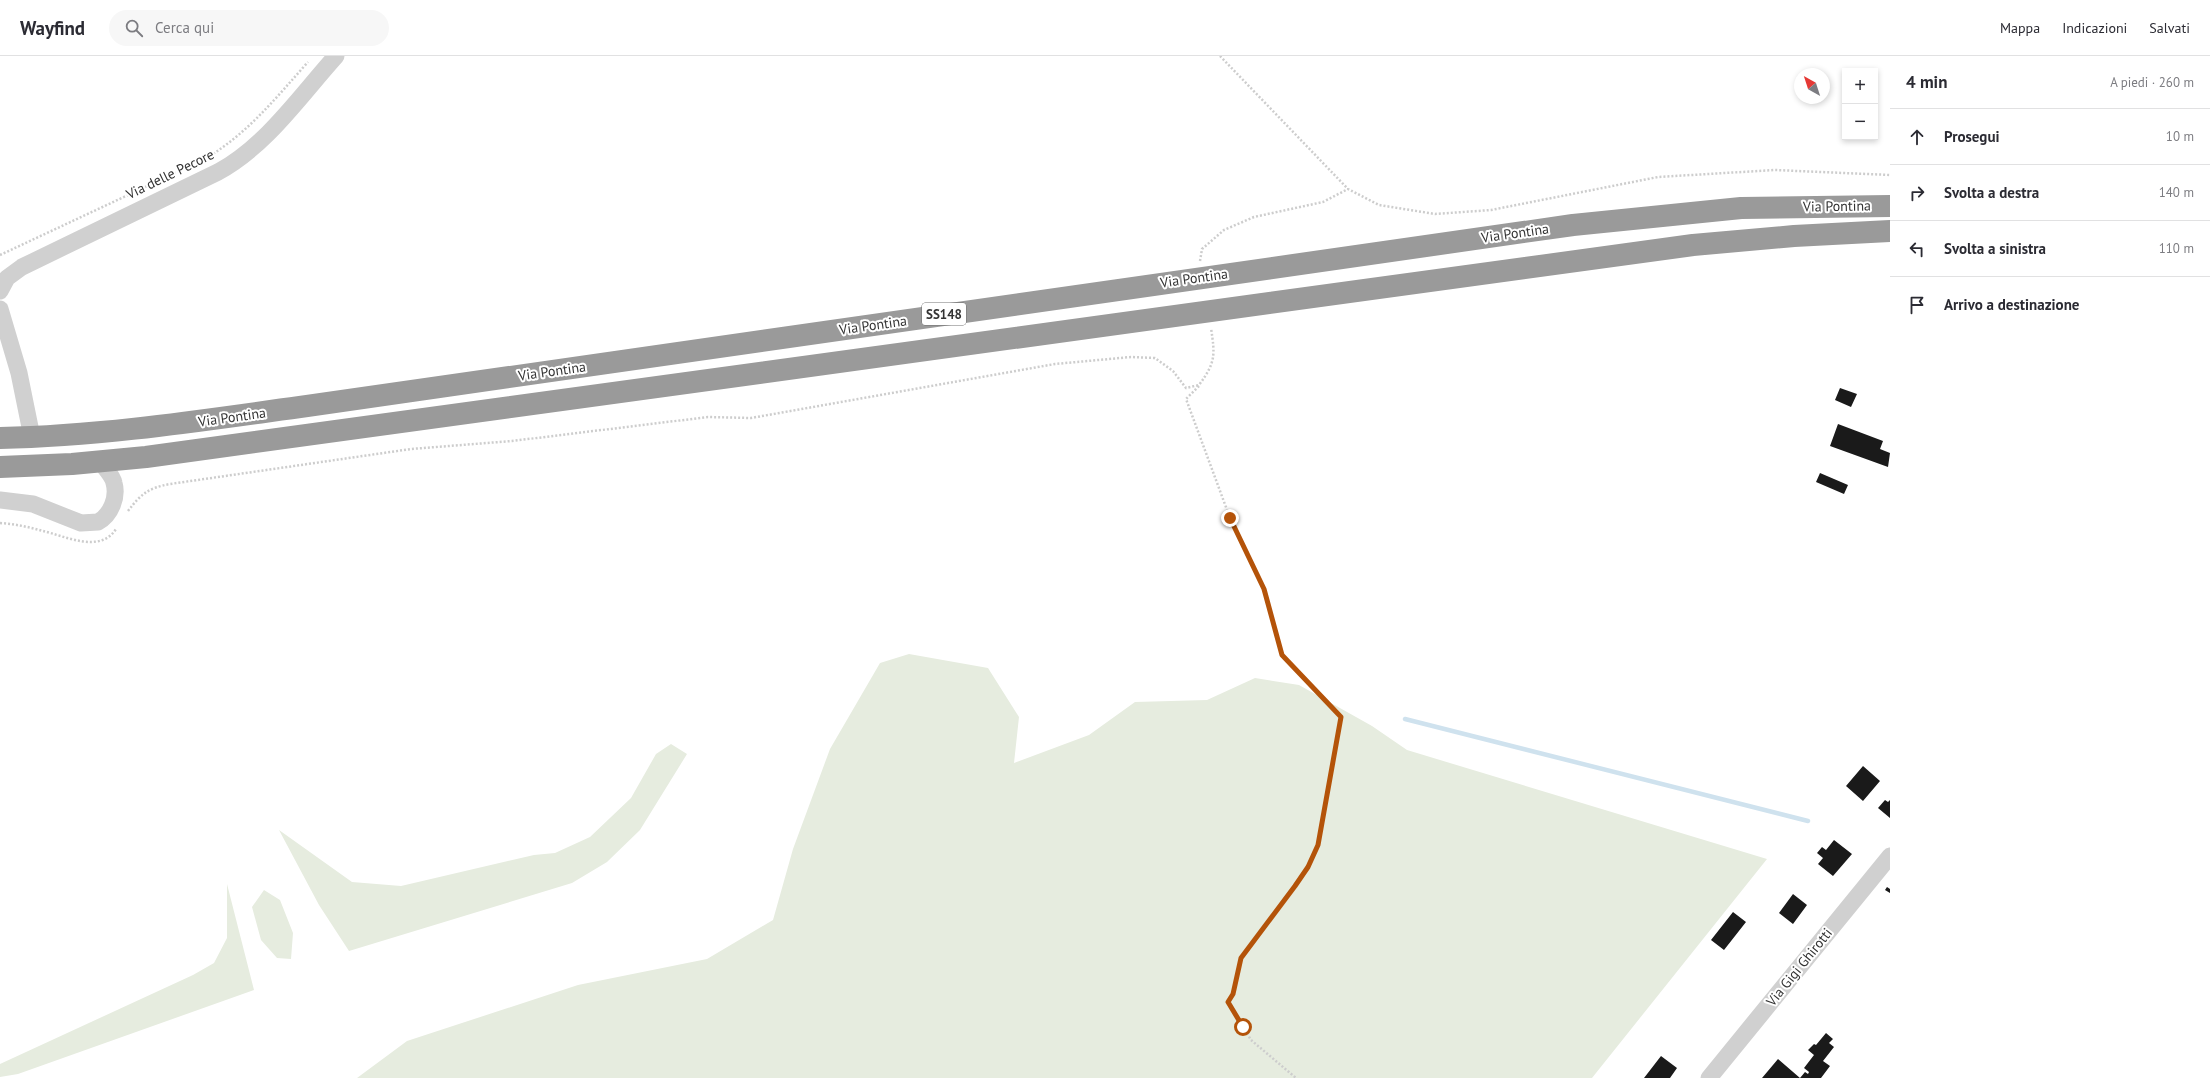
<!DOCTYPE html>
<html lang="it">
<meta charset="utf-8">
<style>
:root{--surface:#fff;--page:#f7f7f7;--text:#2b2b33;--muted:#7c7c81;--line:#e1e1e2}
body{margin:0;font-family:"PT Sans",sans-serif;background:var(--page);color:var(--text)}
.controls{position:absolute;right:12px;top:12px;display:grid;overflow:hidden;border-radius:0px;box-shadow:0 2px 6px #0003}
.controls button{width:36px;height:36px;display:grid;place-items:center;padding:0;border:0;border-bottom:1px solid var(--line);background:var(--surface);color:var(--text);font:20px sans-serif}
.compass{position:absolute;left:1794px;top:12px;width:36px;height:36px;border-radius:50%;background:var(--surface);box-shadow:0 2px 6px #0003;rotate:321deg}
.stop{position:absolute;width:12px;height:12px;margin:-9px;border:3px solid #b45309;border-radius:50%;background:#fff}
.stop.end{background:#b45309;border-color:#fff;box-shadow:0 1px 4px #0008}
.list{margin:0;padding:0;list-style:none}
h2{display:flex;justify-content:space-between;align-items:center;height:52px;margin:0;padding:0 16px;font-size:17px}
h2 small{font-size:13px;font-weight:400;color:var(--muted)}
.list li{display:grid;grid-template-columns:26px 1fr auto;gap:12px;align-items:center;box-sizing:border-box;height:56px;padding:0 16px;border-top:1px solid var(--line)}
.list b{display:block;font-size:15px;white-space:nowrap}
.list em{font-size:13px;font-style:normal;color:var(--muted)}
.icon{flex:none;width:22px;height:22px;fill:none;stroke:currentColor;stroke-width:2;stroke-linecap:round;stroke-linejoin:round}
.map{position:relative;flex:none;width:1890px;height:1022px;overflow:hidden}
header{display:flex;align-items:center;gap:24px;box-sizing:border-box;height:56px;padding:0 20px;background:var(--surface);border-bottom:1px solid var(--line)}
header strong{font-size:19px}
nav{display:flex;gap:22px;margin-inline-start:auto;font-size:14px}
.search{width:280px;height:36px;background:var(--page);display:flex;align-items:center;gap:10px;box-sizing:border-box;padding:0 14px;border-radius:22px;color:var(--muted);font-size:15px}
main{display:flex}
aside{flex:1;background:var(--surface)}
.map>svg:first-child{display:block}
.green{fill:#e6ecdf}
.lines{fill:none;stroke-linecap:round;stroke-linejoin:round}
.stream{stroke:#cfe2ee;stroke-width:4.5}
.building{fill:#1a1a1a}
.path{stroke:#cdcdcd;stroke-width:2.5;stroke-dasharray:2 2;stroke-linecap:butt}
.street{stroke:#d0d0d0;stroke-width:17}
.highway{stroke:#9a9a9a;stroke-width:22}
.route{stroke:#b45309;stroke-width:5}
.labels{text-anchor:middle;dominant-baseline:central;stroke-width:4;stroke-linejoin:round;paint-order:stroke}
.shield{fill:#fff;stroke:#707070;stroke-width:1}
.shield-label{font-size:13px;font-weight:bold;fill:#333}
.street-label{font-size:14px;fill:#333;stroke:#fff}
</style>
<header>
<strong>Wayfind</strong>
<div class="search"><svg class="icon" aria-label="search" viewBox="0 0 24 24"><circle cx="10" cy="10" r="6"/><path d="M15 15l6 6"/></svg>Cerca qui</div>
<nav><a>Mappa</a><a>Indicazioni</a><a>Salvati</a></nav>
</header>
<main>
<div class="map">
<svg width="1890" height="1022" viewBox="0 0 1890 1022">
<rect width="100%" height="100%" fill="#fff"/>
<path class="green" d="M909,598l79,14 31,49 -5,46 75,-28 46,-33 72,-2 48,-22 44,7 73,41 35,24 360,109 -175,219h-1235l50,-37 171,-56 129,-26 66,-39 20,-71 37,-100 50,-86z
M671,688l16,10 -47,76 -33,32 -35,21 -223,68 -30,-46 -40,-75 73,52 49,4 133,-31 21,-2 35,-16 41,-39 25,-44z
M227,828l27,106 -236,84 -18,3v-13l193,-89 21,-12 13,-25z
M264,834l16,10 13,33 -2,26 -14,-1 -16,-18 -9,-33z"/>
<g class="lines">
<path class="stream" d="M1405,663l403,102"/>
</g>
<path class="building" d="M1840,332l17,6 -6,13 -16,-7z
M1838,368l45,17 -3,8 10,4 -2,14 -58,-21z
M1820,417l28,12 -4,9 -28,-12z
M1863,710l17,15 -17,20 -17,-15z
M1885,744l3,2 2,-2v18l-12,-10z
M1834,784l18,14 -19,22 -15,-12 5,-6 -6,-5 5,-6 4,3z
M1887,831l3,2v4l-5,-3z
M1793,838l14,11 -14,19 -14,-11z
M1733,856l13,10 -22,28 -13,-10z
M1826,977l7,6 -4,4 5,4 -11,14 7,5 -9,12h-59l16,-19 22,19 5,-6 3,2 1,-2 -5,-4 10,-13 -6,-5 6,-6 2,1z
M1661,1000l16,12 -7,10h-26z"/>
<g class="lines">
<path class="path" d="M1220,0l128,133 31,16 56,9 56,-4 167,-33 117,-7 115,5
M0,199l205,-96c43,-26 69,-59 103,-97
M1200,205l2,-12 22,-19 30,-13 69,-15 25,-13
M1199,330l-13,13 44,119 34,71 18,66 59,62 -23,128 -10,22 -39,55 -28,36 -8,36 -5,8 23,38 45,38
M128,455c13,-17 20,-23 42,-27l241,-35 101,-8 196,-24 43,1 304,-54 76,-7 24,1 18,13 13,17 13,-3c17,-23 16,-30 12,-57
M0,467c15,1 29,4 43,8 22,5 57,23 73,-2"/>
<path class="street" d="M0,235l7,-13 15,-11 196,-95c48,-26 82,-76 118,-116
M0,253l19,64 13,64
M0,444l33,4 48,19 17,-1c13,-7 20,-25 16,-39 -1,-7 -10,-16 -14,-22
M1709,1022l181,-222"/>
<path class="highway" d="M0,382c103,-2 205,-18 307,-32l1266,-181 168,-17 149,-2
M0,411l72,-3 74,-7 1547,-212 101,-9 96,-5"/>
</g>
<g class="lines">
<path class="route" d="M1230,462l34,71 18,66 59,62 -23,128 -10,22 -13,19 -54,72 -8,36 -5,8 15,25"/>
</g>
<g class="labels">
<rect class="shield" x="922" y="247" width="44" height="22" rx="3"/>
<g class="shield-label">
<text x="944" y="258">SS148</text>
</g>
<g class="street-label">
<text transform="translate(170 118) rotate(-26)">Via delle Pecore</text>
<text transform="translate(1837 150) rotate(-1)">Via Pontina</text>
<text transform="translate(1515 177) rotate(-8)">Via Pontina</text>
<text transform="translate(1194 222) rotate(-8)">Via Pontina</text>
<text transform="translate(873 269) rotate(-8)">Via Pontina</text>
<text transform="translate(552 315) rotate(-8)">Via Pontina</text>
<text transform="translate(232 361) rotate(-8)">Via Pontina</text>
<text transform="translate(1799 911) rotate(-51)">Via Gigi Ghirotti</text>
</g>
</g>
</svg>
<div class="controls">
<button>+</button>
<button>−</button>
</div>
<svg class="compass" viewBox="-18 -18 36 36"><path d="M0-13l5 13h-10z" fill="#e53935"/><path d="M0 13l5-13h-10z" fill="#7c7c81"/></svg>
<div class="stop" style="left:1243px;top:971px"></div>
<div class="stop end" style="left:1230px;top:462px"></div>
</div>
<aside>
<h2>4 min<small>A piedi · 260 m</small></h2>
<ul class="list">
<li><svg class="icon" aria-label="ahead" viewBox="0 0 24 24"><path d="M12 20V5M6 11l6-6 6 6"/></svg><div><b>Prosegui</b></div><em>10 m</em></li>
<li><svg class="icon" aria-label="right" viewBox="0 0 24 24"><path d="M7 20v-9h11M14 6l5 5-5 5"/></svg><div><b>Svolta a destra</b></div><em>140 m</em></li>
<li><svg class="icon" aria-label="left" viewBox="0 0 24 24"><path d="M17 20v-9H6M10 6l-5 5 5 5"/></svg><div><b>Svolta a sinistra</b></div><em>110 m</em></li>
<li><svg class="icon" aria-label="arrive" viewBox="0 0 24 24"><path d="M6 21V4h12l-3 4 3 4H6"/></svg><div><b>Arrivo a destinazione</b></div></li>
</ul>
</aside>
</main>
